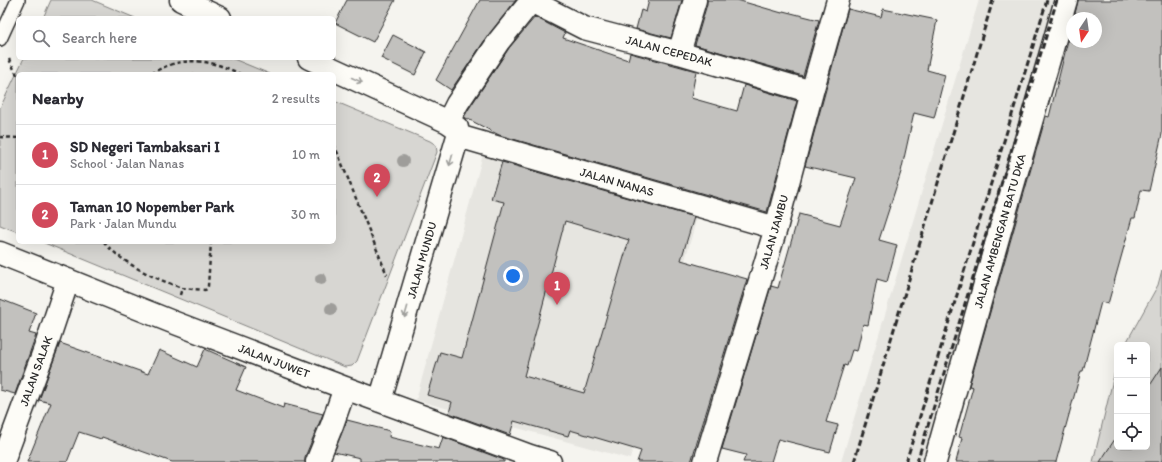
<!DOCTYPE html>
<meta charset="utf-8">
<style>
:root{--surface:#fff;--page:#f7f7f7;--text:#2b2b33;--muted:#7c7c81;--line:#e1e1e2;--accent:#d1495b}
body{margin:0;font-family:Itim,sans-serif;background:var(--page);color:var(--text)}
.controls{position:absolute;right:12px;bottom:12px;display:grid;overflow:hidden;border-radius:6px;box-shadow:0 4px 16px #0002}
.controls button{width:36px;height:36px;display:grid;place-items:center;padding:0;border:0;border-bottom:1px solid var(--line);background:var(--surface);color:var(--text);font:20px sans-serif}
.compass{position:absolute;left:1066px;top:12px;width:36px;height:36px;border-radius:50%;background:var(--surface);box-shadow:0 4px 16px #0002;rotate:193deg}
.you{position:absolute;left:513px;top:276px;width:14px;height:14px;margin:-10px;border:3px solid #fff;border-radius:50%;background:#1a73e8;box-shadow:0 0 0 6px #1a73e833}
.badge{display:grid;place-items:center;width:26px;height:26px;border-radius:50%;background:var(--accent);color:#fff;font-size:13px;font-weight:700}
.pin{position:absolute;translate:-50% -33px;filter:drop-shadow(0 1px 2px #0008)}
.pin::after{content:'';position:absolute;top:21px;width:14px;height:12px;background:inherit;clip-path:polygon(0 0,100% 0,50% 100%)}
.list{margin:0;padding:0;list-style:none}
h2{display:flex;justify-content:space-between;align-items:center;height:52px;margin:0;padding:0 16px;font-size:17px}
h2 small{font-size:13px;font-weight:400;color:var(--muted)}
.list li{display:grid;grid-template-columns:26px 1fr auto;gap:12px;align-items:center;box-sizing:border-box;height:60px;padding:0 16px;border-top:1px solid var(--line)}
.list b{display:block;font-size:15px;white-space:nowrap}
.list p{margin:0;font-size:13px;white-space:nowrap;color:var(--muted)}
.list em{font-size:13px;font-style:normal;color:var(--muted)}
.icon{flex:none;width:22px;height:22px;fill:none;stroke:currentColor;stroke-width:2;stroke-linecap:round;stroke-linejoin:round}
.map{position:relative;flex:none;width:1162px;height:462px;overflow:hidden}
.search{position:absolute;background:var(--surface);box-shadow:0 4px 16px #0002;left:16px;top:16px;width:320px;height:44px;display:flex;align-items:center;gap:10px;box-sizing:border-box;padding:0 14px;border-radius:6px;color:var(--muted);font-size:15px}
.panel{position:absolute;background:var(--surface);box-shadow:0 4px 16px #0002;left:16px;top:72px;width:320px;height:172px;border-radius:6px}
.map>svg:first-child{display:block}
.built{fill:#e6e5e0}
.green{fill:#d7d6d2;stroke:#81807e}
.building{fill:#c2c1be;stroke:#2b2b2b;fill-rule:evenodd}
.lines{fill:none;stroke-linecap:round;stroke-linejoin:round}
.service-casing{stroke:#2b2b2b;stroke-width:16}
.minor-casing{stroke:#2b2b2b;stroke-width:25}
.path{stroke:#2b2b2b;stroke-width:2.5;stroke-dasharray:4 3;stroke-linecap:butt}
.service{stroke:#fdfcf7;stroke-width:13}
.minor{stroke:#fdfcf7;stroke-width:22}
.rail{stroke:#2b2b2b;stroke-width:3;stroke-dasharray:6 3;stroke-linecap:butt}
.tree{fill:#9e9d9a}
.oneway{stroke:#9e9e9b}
.labels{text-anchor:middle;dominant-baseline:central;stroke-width:3;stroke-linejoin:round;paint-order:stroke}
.street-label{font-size:12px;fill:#2b2b2b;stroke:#fdfcf7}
</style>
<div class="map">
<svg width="1162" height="462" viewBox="0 0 1162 462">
<rect width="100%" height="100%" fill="#f5f4ef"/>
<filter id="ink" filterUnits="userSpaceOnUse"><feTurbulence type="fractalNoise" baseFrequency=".025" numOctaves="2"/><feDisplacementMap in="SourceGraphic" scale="8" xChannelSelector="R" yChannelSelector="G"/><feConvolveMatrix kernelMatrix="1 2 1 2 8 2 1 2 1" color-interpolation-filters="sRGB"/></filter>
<g filter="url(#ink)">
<path class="built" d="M979,0h86l-130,462h-94z
M484,151l215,59 -69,249 -214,-59z"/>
<path class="green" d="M51,0h41l43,18h-92z
M24,58h207l39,16h-252v158l-18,-7v-117z
M334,101l96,40 6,4 1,7 -80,209 -5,5 -7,1 -303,-125h292z
M1162,270v192h-69l24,-99v84h30v-102h-22l33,-60z"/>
<path class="building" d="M347,0h48l-22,42 -38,-19z
M480,0h36l-27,34 -38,56 -15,-10z
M649,0h33l-11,38 -35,-9 5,-19 5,2z
M707,0h30l45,13 1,-2 36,9 -16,56 -108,-31 12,-41z
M1078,0h84v134l-13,57 -8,-1 -6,28h-3l-24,86 -7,-2 -18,69h-2l-25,91h-100l6,-24 -3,-1 14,-50 -4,-1 77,-270 3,1 23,-93v18h24v-24h-22z
M848,9l33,8 2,-8 54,11 -10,50 18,5 -11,43 -20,-5 -13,59 -22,68 18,5 -10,37 -10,-3 -9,46 -5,-1 -6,27 -5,-1 -5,16 -3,-1 -18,57 12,3 -8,27 -52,-13 -7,23h-28l3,-7 -24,-6 49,-163 7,2 21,-74 41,11 16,-47 -51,-12z
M535,17l30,16 -2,5 65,22 2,-7 66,18 -5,27 46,13 7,-26 53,16 -30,111 -268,-77 -35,-18 4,-7 41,-62z
M393,35l33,17 -11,23 -34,-17z
M502,162l192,55 -13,43 66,19 -56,183h-54l4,-11 -71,-21 -2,6 -54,-15 -4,14 -61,-22 3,-11 -25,-7 13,-43 22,6 42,-156 -13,-3zM565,221l64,19 -45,153 -60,-17z
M0,299l36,14 -7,20 7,2 -21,59 -15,-4z
M60,343l88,31 11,-24 38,17 8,-18 41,18 -10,23 47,18 1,-4 39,10 -18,43v5h-133l-70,-25 -1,2 -22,-7 -12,30h-40l24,-59 -12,-3z
M1162,367v95h-62l17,-26v11h30v-57z
M347,420l43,11 -1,6 50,12 4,-12 61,23v2h-144v-4l-26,-6z"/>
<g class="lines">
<defs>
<path id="service" d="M0,39l18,-39"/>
<path id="minor" d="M181,0l39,18
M531,1l53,27 95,25 133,39
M679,53l16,-53
M309,58l139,64 9,6 1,8 -78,265
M448,122l9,-18 42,-63 33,-41
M458,136l318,92
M0,253l170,68 175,67 185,68 20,6
M3,462l44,-119 21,-63
M317,462l15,-37 13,-37
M705,462l71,-234 36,-136 26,-92
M935,462l64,-228 67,-234"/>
</defs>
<use href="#service" class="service-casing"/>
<use href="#minor" class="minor-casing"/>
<path class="path" d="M9,59l9,18
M151,74c29,-19 60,-15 89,0
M0,137l18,1
M334,144l53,131
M104,242c20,23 50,36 78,46
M180,295l2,-7 23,2 2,-1 1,-3 3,-44"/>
<use href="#service" class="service"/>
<use href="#minor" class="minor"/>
<path class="rail" d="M854,462l139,-462
M906,462l141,-462
M917,462l140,-462"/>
</g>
<g class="tree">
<circle cx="403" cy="161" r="6"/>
<circle cx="321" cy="279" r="6"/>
<circle cx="331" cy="309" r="6"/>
</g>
<defs><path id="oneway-shaft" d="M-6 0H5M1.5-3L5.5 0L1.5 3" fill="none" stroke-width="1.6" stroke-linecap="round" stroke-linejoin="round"/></defs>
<g class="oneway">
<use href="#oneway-shaft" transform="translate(357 80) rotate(25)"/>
<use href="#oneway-shaft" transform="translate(451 160) rotate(106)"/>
<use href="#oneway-shaft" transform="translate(406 312) rotate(106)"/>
</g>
</g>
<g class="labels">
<g class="street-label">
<text transform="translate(669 51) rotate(15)">JALAN CEPEDAK</text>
<text transform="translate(617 182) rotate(16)">JALAN NANAS</text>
<text transform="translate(1000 231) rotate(-74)">JALAN AMBENGAN BATU DKA</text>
<text transform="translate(774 232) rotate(-74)">JALAN JAMBU</text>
<text transform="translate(422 260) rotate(-74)">JALAN MUNDU</text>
<text transform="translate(274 361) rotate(21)">JALAN JUWET</text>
<text transform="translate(36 371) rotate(-70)">JALAN SALAK</text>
</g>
</g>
</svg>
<div class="controls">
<button>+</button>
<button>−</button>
<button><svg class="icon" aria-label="locate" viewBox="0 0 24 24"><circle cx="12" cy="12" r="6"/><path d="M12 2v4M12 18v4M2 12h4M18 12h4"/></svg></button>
</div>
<svg class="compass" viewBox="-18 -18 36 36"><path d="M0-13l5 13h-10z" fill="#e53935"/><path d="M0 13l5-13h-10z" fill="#7c7c81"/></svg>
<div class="you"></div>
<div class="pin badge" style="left:557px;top:305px">1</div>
<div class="pin badge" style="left:377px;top:197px">2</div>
<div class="search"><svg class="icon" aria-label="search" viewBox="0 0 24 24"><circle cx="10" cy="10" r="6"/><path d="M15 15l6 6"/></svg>Search here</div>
<section class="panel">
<h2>Nearby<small>2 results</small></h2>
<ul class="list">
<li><span class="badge">1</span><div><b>SD Negeri Tambaksari I</b><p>School · Jalan Nanas</p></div><em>10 m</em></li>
<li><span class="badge">2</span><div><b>Taman 10 Nopember Park</b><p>Park · Jalan Mundu</p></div><em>30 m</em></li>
</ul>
</section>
</div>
